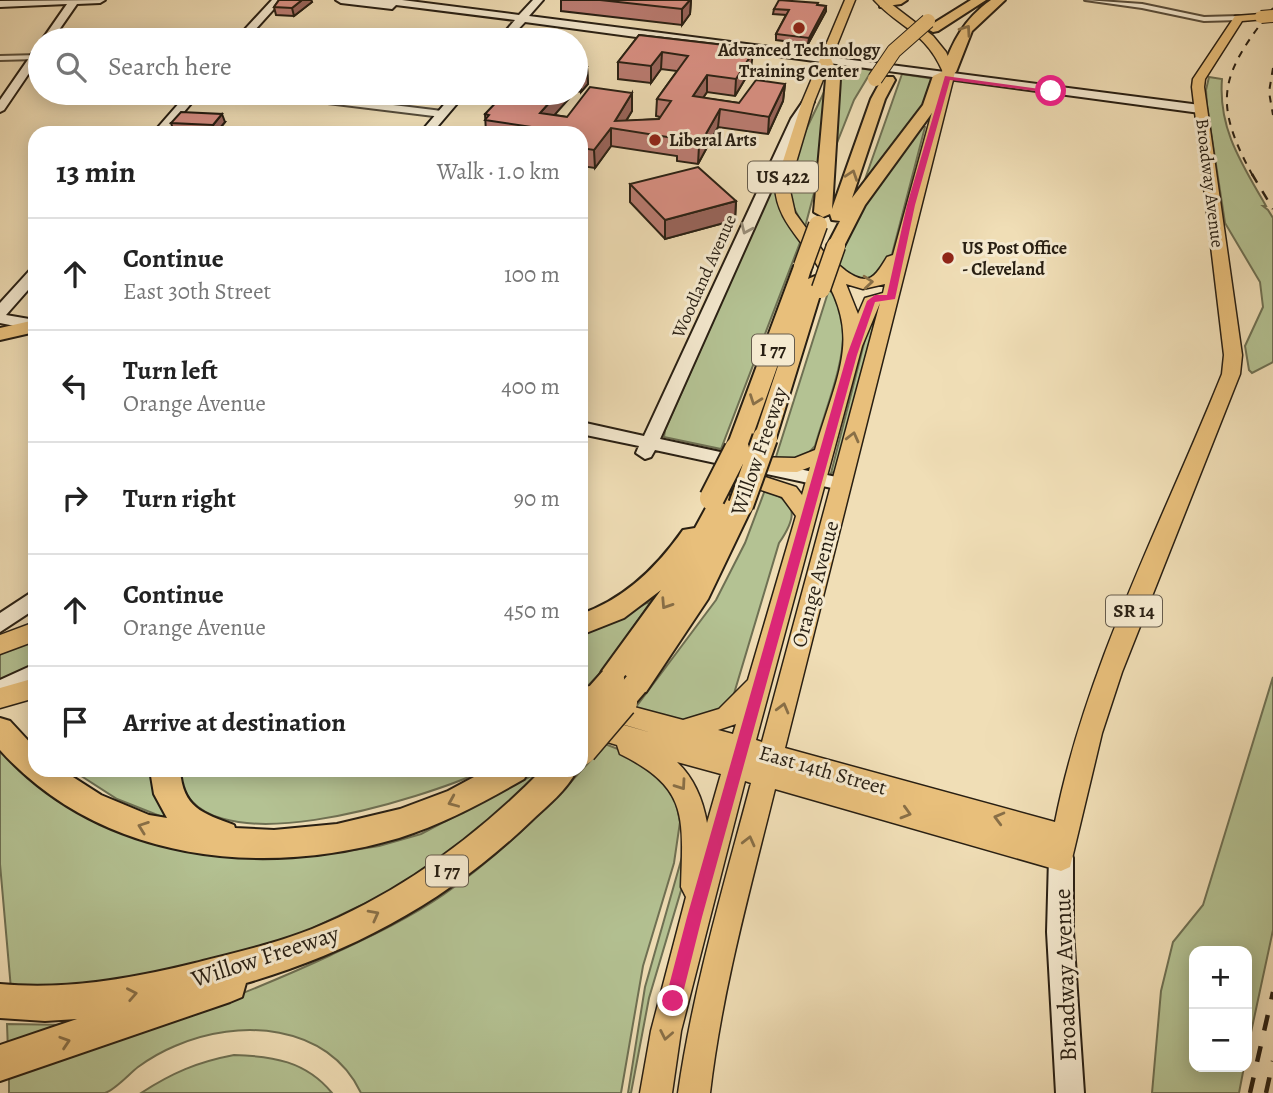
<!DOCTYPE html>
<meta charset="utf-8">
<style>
:root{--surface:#fff;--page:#f6f6f6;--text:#222;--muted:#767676;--line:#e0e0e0}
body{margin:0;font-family:Alegreya,serif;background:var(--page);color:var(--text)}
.controls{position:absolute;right:21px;bottom:21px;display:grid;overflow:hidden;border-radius:14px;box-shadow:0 4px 18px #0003}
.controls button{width:63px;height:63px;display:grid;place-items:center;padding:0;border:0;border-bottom:2px solid var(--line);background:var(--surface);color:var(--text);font:35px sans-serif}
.stop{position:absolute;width:21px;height:21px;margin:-16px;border:5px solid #db2777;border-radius:50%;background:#fff}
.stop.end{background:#db2777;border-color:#fff;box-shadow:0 2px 7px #0008}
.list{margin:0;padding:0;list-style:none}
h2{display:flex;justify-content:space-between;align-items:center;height:91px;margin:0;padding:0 28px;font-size:30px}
h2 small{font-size:23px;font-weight:400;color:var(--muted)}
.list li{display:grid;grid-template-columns:46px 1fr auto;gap:21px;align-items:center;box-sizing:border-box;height:112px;padding:0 28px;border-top:2px solid var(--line)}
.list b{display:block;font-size:26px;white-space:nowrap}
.list p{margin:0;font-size:23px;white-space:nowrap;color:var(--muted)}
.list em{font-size:23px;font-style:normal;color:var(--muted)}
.icon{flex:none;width:38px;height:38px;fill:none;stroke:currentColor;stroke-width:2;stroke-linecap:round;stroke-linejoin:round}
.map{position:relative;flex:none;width:1273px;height:1093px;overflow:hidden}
.search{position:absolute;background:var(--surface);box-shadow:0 4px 18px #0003;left:28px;top:28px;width:560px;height:77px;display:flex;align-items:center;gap:18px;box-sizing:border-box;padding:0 24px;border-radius:38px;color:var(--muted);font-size:26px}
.panel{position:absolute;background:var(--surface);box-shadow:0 4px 18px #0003;left:28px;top:126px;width:560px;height:651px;border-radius:21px}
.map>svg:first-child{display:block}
.green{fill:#b4c293;stroke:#6e7053;stroke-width:2}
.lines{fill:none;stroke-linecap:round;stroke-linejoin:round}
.street-casing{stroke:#5a4f3c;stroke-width:4}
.secondary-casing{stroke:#281f13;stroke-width:4}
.primary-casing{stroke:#281f13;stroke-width:3}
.highway-casing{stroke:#281f13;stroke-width:4}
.street{fill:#f5ead0;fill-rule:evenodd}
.secondary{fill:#f5ead0;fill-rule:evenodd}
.primary{fill:#e8bf7b;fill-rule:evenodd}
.highway{fill:#e8bf7b;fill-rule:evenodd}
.rail-far2{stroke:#281f13;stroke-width:2;stroke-dasharray:7 7;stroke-linecap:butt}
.rail-far1{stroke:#281f13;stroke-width:2.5;stroke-dasharray:10 10;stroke-linecap:butt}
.rail{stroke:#281f13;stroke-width:4.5;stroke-dasharray:16 16;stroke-linecap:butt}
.primary-bridge-casing{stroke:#281f13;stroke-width:14;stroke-linecap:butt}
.highway-bridge-far3-casing{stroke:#281f13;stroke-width:16;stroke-linecap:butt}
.highway-bridge-far2-casing{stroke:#281f13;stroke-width:21;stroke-linecap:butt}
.highway-bridge-far1-casing{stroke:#281f13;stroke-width:28;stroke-linecap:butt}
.highway-bridge-casing{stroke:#281f13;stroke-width:35;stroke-linecap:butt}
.primary-bridge{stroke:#e8bf7b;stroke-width:12}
.highway-bridge-far3{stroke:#e8bf7b;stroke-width:14}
.highway-bridge-far2{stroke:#e8bf7b;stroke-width:18}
.highway-bridge-far1{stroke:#e8bf7b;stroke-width:24}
.highway-bridge{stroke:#e8bf7b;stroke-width:32}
.wall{fill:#bb7c72;stroke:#281f13;stroke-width:2}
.shaded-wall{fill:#99655c;stroke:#281f13;stroke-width:2}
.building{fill:#da9084;stroke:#281f13;stroke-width:2}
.oneway{stroke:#886f47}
.oneway2{stroke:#998f7b}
.route{fill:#db2777}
.poi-dot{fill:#8f2418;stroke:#f5ead0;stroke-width:2.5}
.labels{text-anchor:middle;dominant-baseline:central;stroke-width:6;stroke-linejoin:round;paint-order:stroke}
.far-poi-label{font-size:18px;font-weight:bold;fill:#281f13;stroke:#f5ead0;text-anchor:start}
.far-street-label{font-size:18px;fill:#281f13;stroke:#f5ead0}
.shield{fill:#f5ead0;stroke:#665c4c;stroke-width:2}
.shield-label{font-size:19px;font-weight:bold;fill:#281f13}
.street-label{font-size:21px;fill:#281f13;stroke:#f5ead0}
.near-street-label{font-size:24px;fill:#281f13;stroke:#f5ead0}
</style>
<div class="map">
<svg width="1273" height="1093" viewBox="0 0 1273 1093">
<rect width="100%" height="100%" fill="#f0deb6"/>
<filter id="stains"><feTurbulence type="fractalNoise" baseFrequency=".00286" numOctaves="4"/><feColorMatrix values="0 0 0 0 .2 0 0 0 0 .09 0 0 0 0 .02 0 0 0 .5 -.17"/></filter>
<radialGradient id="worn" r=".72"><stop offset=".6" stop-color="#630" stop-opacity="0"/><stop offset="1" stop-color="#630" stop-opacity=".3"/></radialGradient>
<path class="green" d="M844,66l28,4 -18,30 -21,53 4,-82z
M902,74l33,5 -1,12 -71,94z
M1209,77l13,2c-4,50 20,85 44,127h-3l5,4 5,8v144l-21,11 -3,-3 -4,-24 18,-39 -3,-25 -35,-59 -18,-117 -1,-16z
M824,92h3l-10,90 -12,45c-8,-12 -16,-25 -16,-41 -1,-26 24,-69 35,-94z
M921,126l4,1 -35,135 -9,14 -21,5 -24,-13 21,-52z
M773,186l3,1 25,53 -80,209 -57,-12 1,-7z
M831,283c4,13 11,28 12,42 3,37 -18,85 -28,121l-10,11 -30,3z
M880,302l-45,170 -4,1 43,-169z
M765,490c34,12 32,27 14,53l-46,154 -6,9 -31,17 -63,-12 83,-111 29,-57z
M652,600l-48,69 -23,24v-60l34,-13z
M35,638v29l-35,17v-32z
M1273,677v253l-26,121v-100h-53v116h50l-5,26h-87l9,-102 12,-49 30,-37z
M605,744l31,12 31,31 9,16 4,19 -6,41 -31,103 -22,127h-260c-33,-70 -123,-75 -186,-47 -12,5 -26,13 -37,21 -9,7 -23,23 -33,26 -8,0 -19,0 -27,0 -23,0 -46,0 -69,0v-17c109,-36 217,-72 322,-121 38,-18 77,-36 112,-60 61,-43 113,-94 162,-151z
M0,746l53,45 203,63 98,-4 25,-4 42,-12 112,-59 -1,7 -76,67 -73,46 -93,44 -159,43 -120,7 -11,-125z
M72,770h87l11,43 -5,5 -48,-19z
M179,770h306c-55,26 -297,107 -306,0z
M686,843l-1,34 -36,121 -18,95h-3l17,-106z
M7,1024l62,1 -61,26z
M234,1055c38,1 72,6 98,38h-191c31,-20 56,-31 93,-38z"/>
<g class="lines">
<defs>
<path id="street" d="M1085,0l57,4 62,13 35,-1 4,2 -4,2 -35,1 -62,-13z
M39,55v4h-3l-36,1v-4z
M229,93l74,1 139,17 4,3 -4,3 -139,-17 -70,-5z"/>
<path id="secondary" d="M105,0l-5,3 -23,1 -25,36h-10l25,-36 -67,3v-6z
M272,0h10l-36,40h-11z
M336,0h66l117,15 14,-15h10l-14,16 288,37 12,4 371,48 6,4 -6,4 -675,-91 -17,18h-10l17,-20 -119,-15 -4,4 -51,-6z
M40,47v10l-36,53 -4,2v-12l36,-52z
M188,93h12l-34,40h-13z
M454,93h12l-34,40h-12z
M804,100l10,2 -11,17 -143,320 181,39 6,1 3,5 -3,5 -6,1 -186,-40 -4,7 -6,2 -9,-6 3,-7 -58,-12v-12l63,14 147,-317z
M35,269v13l-29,33 29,5v10l-35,-7v-20l30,-33z
M35,590v19l-35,23v-19z
M35,664v19l-35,16v-19z
M1061,846l9,4 3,8v74l11,161h-28l-9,-161 2,-74 3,-8z"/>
<path id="primary" d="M845,0h10l-41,102 -25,84 6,27 36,49c8,2 10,5 15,9 24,17 30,4 41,-14l6,-2 50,-183c-18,-41 -42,-43 -69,-72h12l47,36 13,16 9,20 -170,676 270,74c31,-156 108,-301 167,-448l2,-19 -32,-268 1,-8 42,-63 26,-2 4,1v4l-23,2 -37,58 -1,8 38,268 -2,19 -118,298 -20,61 -32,134 -9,4 -286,-82c-25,101 -53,201 -65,304h-32c15,-105 46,-208 73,-310l-6,-2 -64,250 -9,62h-32l11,-62 35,-134 -5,-10c2,-70 8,-99 -61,-133l-3,-9 -36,-11v-16l8,-3 63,18 -57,-17 -3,-7 3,-7 9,-3 79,21 36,-11 29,-29 48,-164 -14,-19 -54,-18 -3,-5 3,-5 8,-1 -2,-4 3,-5 7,-2 51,1 20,-8c25,-86 52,-118 -7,-198 -15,-21 -32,-38 -33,-66l27,-84zM846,284l17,5 22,-5 -2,9 -18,5 -7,16zM880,303l-118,439 -6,-2 106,-394zM810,467l-8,28 -6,-8 -49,-16 50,1zM736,724l-3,10 -15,-4zM677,762l44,12 -14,49c-4,-23 -13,-45 -30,-61z
M35,622v19l-35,13v-19z
M35,678v20l-35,10v-20z"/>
<path id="highway" d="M885,0h22l-6,4 -21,3v-6z
M971,0h15l-48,31 -5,1 -7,-4z
M991,0h14l-33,31 -16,41 -9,4 -10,30 -72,99 -23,45h-12l-3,-4 13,-25 -8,-1 -2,-6 -7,3 -9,-5 12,-133 -7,-17 2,-3h10l9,20 -8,130 39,-110 12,-22h10l2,3 -10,19 -33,99 71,-93 10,-29 9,-4c10,-30 22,-53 49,-72z
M803,260l9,6 -4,13 7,-3 9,6 -48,156 -3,5 -8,2 -8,-2 -3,-5 35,-105 -41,116 -3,5 -8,3 -8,-3 -3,-5 68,-183z
M35,320v12l-35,8v-12z
M721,493l8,2 3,5 9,-3 8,2 4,6 -45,94 -62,93 -10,3 -10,-3 -3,-7 -11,5 -10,-3 -4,-8 4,-8 59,-81 -37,28 -43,17v-21c44,-15 76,-47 102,-84l12,-2 18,-33z
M0,718l10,3 25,27v22h27l39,25 48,20 18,3 -13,-24 -4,-24h30c3,38 22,43 54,55l1,3 39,2 63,-6 63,-15 48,-18 39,-21h42l-5,9c-40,23 -81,45 -125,59 -138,41 -299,23 -399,-88z
M542,770h35c-10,20 -30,36 -46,51 -81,78 -177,131 -285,162l-4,14 -12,5 -230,79v-36l77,-26 -32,2 -45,-3v-34c66,6 130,-5 195,-21 39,-10 79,-19 117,-34 87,-35 165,-93 230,-159z"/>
</defs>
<use href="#street" class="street-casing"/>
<use href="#secondary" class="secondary-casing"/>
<use href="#primary" class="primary-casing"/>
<use href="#highway" class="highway-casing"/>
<use href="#street" class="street"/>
<use href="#secondary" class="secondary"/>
<use href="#primary" class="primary"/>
<use href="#highway" class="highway"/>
<path class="rail-far2" d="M1273,68l-4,24 4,23
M1253,176c-42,-76 -32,-102 20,-168"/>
<path class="rail-far1" d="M1252,174l21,35"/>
<path class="rail" d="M1250,1093l23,-101
M1266,1093l7,-32"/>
<defs>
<path id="primary-bridge" d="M1261,17l12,-1"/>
<path id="highway-bridge-far3" d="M875,79l19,-28 34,-30"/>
<path id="highway-bridge-far2" d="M803,266l15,-41
M821,289l15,-43"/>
<path id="highway-bridge-far1" d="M712,498l25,-49
M741,505l24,-67
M590,704l22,-25
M619,704l17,-20"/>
<path id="highway-bridge" d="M581,713l10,-11
M581,749l40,-47"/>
</defs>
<use href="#primary-bridge" class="primary-bridge-casing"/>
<use href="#highway-bridge-far3" class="highway-bridge-far3-casing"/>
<use href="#highway-bridge-far2" class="highway-bridge-far2-casing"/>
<use href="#highway-bridge-far1" class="highway-bridge-far1-casing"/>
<use href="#highway-bridge" class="highway-bridge-casing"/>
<use href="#primary-bridge" class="primary-bridge"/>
<use href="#highway-bridge-far3" class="highway-bridge-far3"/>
<use href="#highway-bridge-far2" class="highway-bridge-far2"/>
<use href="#highway-bridge-far1" class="highway-bridge-far1"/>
<use href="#highway-bridge" class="highway-bridge"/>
</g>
<path class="wall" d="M279,0h32l1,2 -18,14 -18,-1 -2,-8z
M561,0h130l-1,14 -8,11 -121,-14z
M817,5l9,1v5l-18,33 -32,-4v-6l10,-19 -13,-1 1,-5z
M639,35l94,11v3l18,20 -16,27 -28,-4 -4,6 36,5 46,-19 -2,17 -15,33 -50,-7 -20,37 -21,-3v-5l-66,-10 -16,22 -14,-2v-33h-95l-1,-19 70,1 12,2 65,-24v18l-6,10 33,-2 1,-2 -4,-1 1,-17 20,-28 -16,-2 -10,14 -33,-4v-17z
M576,65l11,2 1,17 -7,8 -5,-1z
M225,122l-9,11 -42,-1 -3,-9z
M630,184l106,17 -1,19 -70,19 -35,-37z"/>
<path class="shaded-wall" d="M302,0h9l1,2 -18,14 -2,-8z
M690,0h1l-1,14 -8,11v-16z
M826,6v5l-18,33 1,-6z
M662,52l-1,17 -10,14v-17z
M753,52l-2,17 -16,27 1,-17z
M587,67l1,17 -7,8v-17z
M707,75v17l-15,22 1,-18z
M785,84l-2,17 -15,33 1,-17z
M558,93h16l-31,35 -3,-15z
M632,93v18l-11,18 -6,-8z
M720,109l-2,18 -20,37 1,-18z
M222,114l3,8 -9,11h-1l-2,-8z
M611,128v18l-16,22 -1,-18z
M736,201l-1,19 -70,19v-19z"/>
<path class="building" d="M279,0h23l-10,8 -18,-1z
M600,0h90l-8,9z
M779,0l39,3 -1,2 9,1 -17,32 -33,-4 13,-24 -15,-1z
M639,35l94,11 -2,3 22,3 -17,27 -29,-4 -14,21 46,7 17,-23 29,4 -16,33 -49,-8 -21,37 -22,-3 3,-4 -69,-11 -17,22 -13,-2v-15h-23l1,-2 -74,-11 4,-5 -4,-1 20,-21h53l-18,20 27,4 23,-30 42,6 -17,28 44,-2 12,-18 -14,-2 31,-43 -26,-4 -11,14 -33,-4z
M576,65l11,2 -6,8 -5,-1z
M181,112l41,2 -9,11 -42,-2z
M698,167l38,34 -71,19 -35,-36z"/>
<defs><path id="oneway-chevron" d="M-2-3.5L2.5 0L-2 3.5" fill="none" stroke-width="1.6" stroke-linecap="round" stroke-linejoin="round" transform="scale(1.75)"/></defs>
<g class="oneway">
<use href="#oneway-chevron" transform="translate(966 30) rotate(-55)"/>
<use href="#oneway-chevron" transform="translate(852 175) rotate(-71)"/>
<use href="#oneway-chevron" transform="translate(868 282) rotate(-5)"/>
<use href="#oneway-chevron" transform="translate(755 400) rotate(110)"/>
<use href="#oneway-chevron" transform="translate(853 437) rotate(-76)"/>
<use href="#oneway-chevron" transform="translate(666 604) rotate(123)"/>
<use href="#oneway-chevron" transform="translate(783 708) rotate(-75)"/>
<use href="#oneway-chevron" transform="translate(681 785) rotate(55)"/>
<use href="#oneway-chevron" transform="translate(453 802) rotate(157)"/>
<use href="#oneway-chevron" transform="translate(906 813) rotate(16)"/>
<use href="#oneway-chevron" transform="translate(999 818) rotate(-165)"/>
<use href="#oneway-chevron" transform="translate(143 827) rotate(-160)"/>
<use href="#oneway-chevron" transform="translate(749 841) rotate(-76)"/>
<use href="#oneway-chevron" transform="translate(374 915) rotate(-28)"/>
<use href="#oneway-chevron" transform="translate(132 994) rotate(-11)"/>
<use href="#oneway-chevron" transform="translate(666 1035) rotate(101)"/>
<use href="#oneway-chevron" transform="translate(65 1042) rotate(-18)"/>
</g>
<use class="oneway2" href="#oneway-chevron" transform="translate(746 229) rotate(114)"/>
<path class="route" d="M945,76l110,15 -4,2 -101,-13 -35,125 -20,94 -20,3 -18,53 -155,562 -21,84 -2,6 -6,2 -6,-2 -2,-6 22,-84 160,-562 20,-54 8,-6h12l20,-90z"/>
<g class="poi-dot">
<circle cx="799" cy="28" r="7"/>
<circle cx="655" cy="140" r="7"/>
<circle cx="948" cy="258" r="7"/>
</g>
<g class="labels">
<g class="far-poi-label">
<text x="799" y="50" text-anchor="middle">Advanced Technology<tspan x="799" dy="21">Training Center</tspan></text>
<text x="669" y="140">Liberal Arts</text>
<text x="962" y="248">US Post Office<tspan x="962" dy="21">- Cleveland</tspan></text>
</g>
<g class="far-street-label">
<text transform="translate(1210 183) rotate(83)">Broadway Avenue</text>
<text transform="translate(704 276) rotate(-66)">Woodland Avenue</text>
</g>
<g class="shield">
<rect x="748" y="161.5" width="70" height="31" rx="5"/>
<rect x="752" y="334.5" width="42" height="31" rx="5"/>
<rect x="1106" y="595.5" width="56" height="31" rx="5"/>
<rect x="426" y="855.5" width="42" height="31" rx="5"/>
</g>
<g class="shield-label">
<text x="783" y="177">US 422</text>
<text x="773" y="350">I 77</text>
<text x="1134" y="611">SR 14</text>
<text x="447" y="871">I 77</text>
</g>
<g class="street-label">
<text transform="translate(759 451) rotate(-71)">Willow Freeway</text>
<text transform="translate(815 584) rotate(-75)">Orange Avenue</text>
<text transform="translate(823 770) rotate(16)">East 14th Street</text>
</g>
<g class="near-street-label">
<text transform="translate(265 956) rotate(-18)">Willow Freeway</text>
<text transform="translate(1065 975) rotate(-92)">Broadway Avenue</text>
</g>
</g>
<rect width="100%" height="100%" filter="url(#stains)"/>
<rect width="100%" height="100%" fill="url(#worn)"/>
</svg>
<div class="controls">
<button>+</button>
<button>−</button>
</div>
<div class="stop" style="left:1051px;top:91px"></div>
<div class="stop end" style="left:673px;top:1001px"></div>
<div class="search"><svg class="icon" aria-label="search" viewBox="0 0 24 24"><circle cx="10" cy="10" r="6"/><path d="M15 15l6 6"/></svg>Search here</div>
<section class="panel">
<h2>13 min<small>Walk · 1.0 km</small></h2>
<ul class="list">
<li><svg class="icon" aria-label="ahead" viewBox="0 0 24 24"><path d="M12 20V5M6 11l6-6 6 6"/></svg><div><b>Continue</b><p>East 30th Street</p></div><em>100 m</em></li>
<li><svg class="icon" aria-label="left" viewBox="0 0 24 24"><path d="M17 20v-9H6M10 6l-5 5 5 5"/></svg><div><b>Turn left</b><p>Orange Avenue</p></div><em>400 m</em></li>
<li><svg class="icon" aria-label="right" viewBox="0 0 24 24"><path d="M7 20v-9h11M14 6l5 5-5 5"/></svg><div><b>Turn right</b></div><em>90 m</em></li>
<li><svg class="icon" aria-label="ahead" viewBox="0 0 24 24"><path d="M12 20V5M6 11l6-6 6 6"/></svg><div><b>Continue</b><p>Orange Avenue</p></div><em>450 m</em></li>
<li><svg class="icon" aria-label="arrive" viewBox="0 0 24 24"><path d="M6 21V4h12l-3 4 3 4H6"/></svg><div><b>Arrive at destination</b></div></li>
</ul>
</section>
</div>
